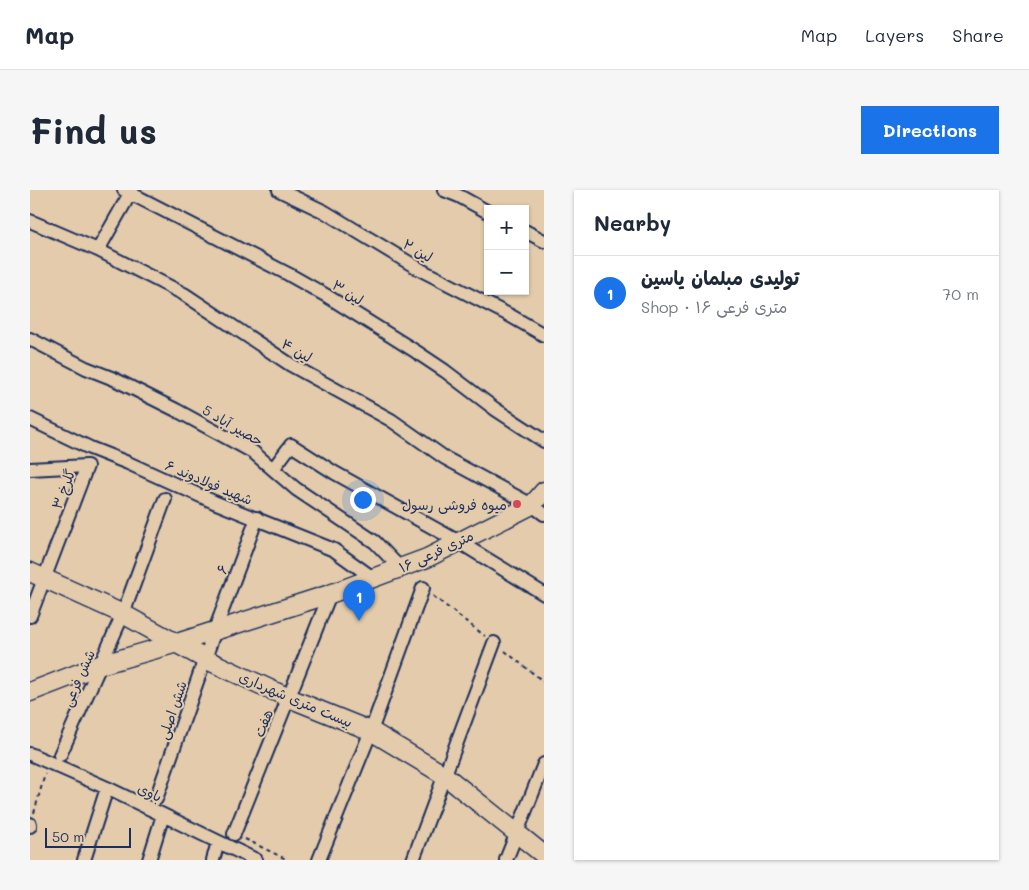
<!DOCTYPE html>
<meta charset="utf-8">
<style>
:root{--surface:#fff;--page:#f6f6f7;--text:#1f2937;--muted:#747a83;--line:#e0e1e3;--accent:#1a73e8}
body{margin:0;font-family:Mali,"Playpen Sans Arabic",sans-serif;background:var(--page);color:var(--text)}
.controls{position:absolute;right:15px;top:15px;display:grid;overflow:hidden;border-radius:0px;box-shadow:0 1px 4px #0004}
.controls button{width:45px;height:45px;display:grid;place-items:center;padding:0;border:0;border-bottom:1px solid var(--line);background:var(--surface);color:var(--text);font:25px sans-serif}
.scale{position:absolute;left:15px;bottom:12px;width:86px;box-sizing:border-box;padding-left:5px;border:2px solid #1b2f5e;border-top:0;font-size:14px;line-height:18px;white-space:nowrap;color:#1b2f5e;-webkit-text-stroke:4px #e3cbab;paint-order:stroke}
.you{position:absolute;left:332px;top:309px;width:18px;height:18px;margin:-12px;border:4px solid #fff;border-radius:50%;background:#1a73e8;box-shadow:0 0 0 8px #1a73e833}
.badge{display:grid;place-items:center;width:32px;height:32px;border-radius:50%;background:var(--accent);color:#fff;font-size:16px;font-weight:700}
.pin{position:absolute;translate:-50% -41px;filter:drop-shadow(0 1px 2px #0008)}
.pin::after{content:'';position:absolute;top:26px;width:18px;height:15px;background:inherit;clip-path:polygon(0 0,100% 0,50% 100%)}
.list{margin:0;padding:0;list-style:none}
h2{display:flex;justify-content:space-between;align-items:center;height:65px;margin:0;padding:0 20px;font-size:21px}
h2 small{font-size:16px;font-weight:400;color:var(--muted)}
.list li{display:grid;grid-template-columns:32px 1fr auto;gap:15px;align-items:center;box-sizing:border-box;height:75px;padding:0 20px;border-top:1px solid var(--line)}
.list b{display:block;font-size:19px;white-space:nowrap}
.list p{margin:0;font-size:16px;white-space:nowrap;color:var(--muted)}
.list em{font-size:16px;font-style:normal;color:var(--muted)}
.map{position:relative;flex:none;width:514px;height:670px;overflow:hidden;border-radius:0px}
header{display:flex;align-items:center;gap:30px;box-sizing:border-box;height:70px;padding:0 25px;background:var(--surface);border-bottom:1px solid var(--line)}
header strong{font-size:24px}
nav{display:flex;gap:28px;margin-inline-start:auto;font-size:18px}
.intro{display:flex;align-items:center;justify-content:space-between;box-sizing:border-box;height:120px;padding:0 30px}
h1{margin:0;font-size:35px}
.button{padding:12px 22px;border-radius:0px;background:var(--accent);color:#fff;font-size:18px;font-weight:700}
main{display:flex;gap:30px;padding:0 30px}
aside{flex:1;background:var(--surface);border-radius:0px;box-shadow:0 1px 4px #0004}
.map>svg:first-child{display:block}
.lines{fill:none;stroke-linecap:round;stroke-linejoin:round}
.street-casing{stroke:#1b2f5e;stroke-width:16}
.secondary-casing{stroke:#1b2f5e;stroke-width:21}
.path{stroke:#1b2f5e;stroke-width:2;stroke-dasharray:4 4;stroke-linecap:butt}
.street{stroke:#e3cbab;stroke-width:12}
.secondary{stroke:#e3cbab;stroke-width:18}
.poi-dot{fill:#d1495b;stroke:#e3cbab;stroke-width:2}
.labels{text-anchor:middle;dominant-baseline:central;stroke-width:4;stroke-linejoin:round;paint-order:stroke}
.street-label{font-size:14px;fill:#1b2f5e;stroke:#e3cbab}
.poi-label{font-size:14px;fill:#1b2f5e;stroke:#e3cbab;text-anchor:end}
</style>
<header>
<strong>Map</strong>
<nav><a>Map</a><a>Layers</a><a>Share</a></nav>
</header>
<div class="intro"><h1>Find us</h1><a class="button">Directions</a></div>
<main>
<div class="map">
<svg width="514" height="670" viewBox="0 0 514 670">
<rect width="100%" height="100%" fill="#e3cbab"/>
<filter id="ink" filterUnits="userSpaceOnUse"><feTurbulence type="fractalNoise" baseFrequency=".02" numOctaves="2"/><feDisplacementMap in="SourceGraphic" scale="10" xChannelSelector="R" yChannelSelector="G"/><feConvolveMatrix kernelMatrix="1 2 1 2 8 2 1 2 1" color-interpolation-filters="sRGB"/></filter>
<g filter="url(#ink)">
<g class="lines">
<defs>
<path id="street" d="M94,0l164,84 39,22 88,55 30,20 50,38 49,32
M249,0l46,22 96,58 88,45 35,20
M414,0l15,6 29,16
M0,31l68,29 86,44 107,71 100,55 54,38 87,47 12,9
M495,41l19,10
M68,60l34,-60
M0,149l56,29 28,11 62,31 77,42 43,37 79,53 25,26
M0,229l60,29 38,15 86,39 120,48 39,28
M0,279l57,-3 -57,150
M243,279l18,-24 44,28 124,69 85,52
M0,564l77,34 149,72
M30,565l63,-141 42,-115
M126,609l59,-169 42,-112
M0,636v-2
M204,644l96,-240
M54,670l23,-72
M119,670l14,-45
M183,670l5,-18
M289,670l52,-129 52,-143
M383,670l81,-217
M476,670l38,-96"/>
<path id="secondary" d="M0,382l93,42 82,45 84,39 82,33 73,44 100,80
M0,502l70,-27 77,-22 153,-49 70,-26 27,-10 105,-53 12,-14"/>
</defs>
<use href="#street" class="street-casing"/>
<use href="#secondary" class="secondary-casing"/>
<path class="path" d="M403,406l52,40
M475,461l39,31
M4,623l11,-39
M215,649l43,21"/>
<use href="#street" class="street"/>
<use href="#secondary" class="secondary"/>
</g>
</g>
<circle class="poi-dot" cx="487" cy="314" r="5"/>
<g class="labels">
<g class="street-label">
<text transform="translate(388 60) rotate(30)">لین ۲</text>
<text transform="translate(318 102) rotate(32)">لین ۳</text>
<text transform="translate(267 160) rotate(30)">لین ۴</text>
<text transform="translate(203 235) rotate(30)">حصیر آباد 5</text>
<text transform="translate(179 292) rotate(23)">شهید فولادوند ۶</text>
<text transform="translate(33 299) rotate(-69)">گلرخ ۳</text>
<text transform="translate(406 361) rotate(-25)">۱۶ متری فرعی</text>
<text transform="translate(192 379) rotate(-69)">۶</text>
<text transform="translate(48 488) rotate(-66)">شش فرعی</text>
<text transform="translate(266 509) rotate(23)">بیست متری شهرداری</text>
<text transform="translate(142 520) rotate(-71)">شش اصلی</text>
<text transform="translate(233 533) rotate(-68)">هفت</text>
<text transform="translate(120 602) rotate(25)">باوی</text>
</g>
<g class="poi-label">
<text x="477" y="314">میوه فروشی رسول</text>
</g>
</g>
</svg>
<div class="controls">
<button>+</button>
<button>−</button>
</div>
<div class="scale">50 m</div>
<div class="you"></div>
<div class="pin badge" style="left:329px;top:431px">1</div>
</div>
<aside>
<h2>Nearby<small></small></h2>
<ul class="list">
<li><span class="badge">1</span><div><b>تولیدی مبلمان یاسین</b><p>Shop · ۱۶ متری فرعی</p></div><em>70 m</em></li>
</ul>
</aside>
</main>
